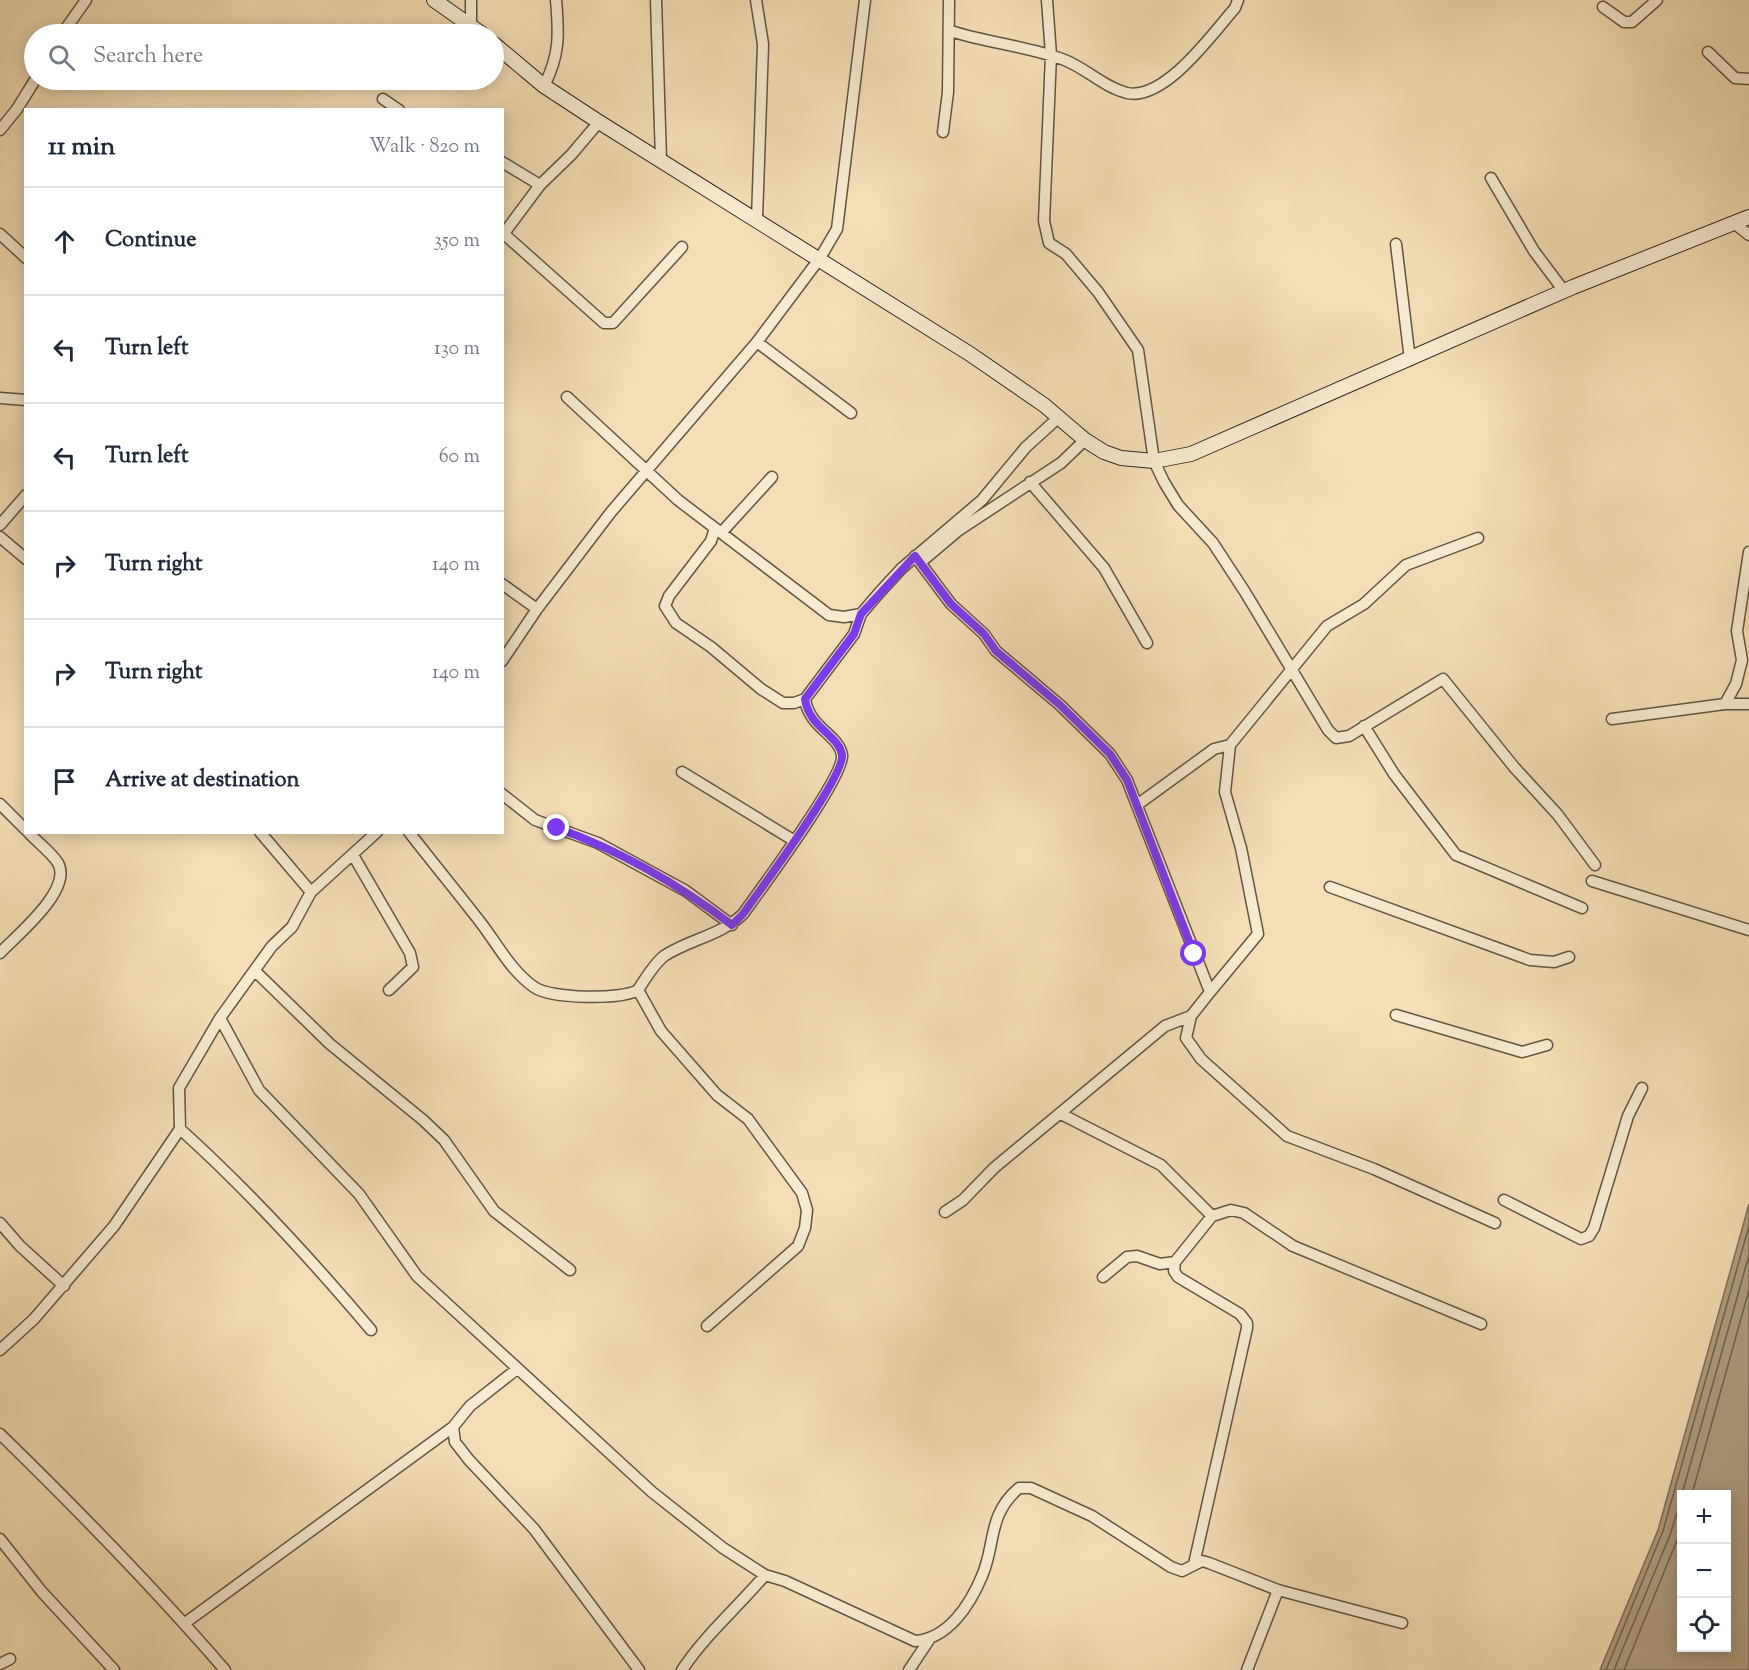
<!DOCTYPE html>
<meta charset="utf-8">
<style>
:root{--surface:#fff;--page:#f6f6f7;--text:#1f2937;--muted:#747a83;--line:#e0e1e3}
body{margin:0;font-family:"Sorts Mill Goudy",serif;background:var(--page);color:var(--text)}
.controls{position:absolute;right:18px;bottom:18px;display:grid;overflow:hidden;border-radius:0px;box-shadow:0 3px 15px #0003}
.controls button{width:54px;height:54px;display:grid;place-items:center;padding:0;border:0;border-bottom:2px solid var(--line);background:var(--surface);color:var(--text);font:30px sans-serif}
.stop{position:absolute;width:18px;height:18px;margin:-14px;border:4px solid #7c3aed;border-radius:50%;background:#fff}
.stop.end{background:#7c3aed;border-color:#fff;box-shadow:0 2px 6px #0008}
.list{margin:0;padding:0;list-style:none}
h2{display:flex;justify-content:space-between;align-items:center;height:78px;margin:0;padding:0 24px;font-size:26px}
h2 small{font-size:20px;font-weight:400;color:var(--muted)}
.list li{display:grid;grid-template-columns:39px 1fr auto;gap:18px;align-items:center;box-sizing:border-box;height:108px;padding:0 24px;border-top:2px solid var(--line)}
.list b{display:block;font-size:22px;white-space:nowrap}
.list em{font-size:20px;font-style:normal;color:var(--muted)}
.icon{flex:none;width:33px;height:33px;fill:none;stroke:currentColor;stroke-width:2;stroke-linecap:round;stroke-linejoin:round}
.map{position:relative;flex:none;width:1749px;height:1670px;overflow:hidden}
.search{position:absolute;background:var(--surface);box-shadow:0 3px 15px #0003;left:24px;top:24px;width:480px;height:66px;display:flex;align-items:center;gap:15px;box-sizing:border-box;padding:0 21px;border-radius:33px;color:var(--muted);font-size:22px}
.panel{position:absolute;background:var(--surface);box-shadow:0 3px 15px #0003;left:24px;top:108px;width:480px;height:726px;border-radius:0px}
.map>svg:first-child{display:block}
.water{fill:#b2a082;stroke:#7e7059;stroke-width:1.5;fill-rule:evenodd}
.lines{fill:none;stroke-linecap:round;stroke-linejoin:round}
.shore{stroke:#71644f;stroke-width:1.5}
.street-casing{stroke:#615542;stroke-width:13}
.secondary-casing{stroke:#30271c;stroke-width:16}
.street{stroke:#f8ead0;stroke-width:10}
.secondary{stroke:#f8ead0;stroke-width:14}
.route{stroke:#7c3aed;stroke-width:8}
</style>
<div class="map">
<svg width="1749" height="1670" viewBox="0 0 1749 1670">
<rect width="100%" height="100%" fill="#f5deb6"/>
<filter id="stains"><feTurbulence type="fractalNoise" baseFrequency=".00333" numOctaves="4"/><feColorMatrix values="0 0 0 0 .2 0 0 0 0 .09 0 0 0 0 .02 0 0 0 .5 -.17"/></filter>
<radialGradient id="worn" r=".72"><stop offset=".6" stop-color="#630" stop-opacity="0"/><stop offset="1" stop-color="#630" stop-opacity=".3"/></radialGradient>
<path class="water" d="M1749,1204v466h-149l58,-140zM1682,1494h44v154h-44z"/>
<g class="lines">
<path class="shore" d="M1682,1494l67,-239
M1692,1494l57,-204
M1606,1670l57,-139 86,-305
M1614,1670l56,-135 12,-38
M1624,1670l58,-142"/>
<defs>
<path id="street" d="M656,0l5,160
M756,0l7,44 -6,175
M1047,0l4,55 -7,166 5,22 17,11 32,38 40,58 16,111 10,21 14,23 35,38 32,49 83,138 8,8 13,-2 94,-57 71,88 44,48 37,50
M1603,7l21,15h8l25,-22
M471,26v-26
M951,31c36,12 76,15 111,28 23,8 41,28 65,34 38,8 86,-60 108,-85l3,-8
M62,34l24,-34
M1708,52l27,26 14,1
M544,86c16,-31 15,-52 12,-86
M383,99l16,11
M0,130l17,-21 18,-29
M943,132l5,-40 1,-92
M502,162l38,23
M1491,178l43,73 30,40
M1734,223l15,12
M0,234l26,24
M504,234l100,89h9l69,-76
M502,236l38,-51 31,-30 28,-33
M1396,244l14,116
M757,342l94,71
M567,397l111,103 151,115 15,2 17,-3
M0,398l26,2
M1030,482l74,86 43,75
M0,525l26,-30
M715,528l-4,13 -42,55 -4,10 11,17 35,24 50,42 22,14h11l11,-4
M721,533l51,-56
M0,537l26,22
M915,556l36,48 33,30 12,17 64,54 50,49 17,26 83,212 -19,24 -26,10 -171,142 -31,32 -18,12
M921,562l38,-32 102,-67 24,-23
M502,584l35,25
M502,661l35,-52 74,-97 146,-170 63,-84 17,-29 28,-229
M1725,704l11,-20 6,-24 -5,-29 12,-79
M1612,719l113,-15h24
M1364,726l30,48 62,81 126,53
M682,772l111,68
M502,794l33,26 63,23 88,48 46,34
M0,804l26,26
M1137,805l77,-56 16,-4 97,-119 37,-22 42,-39 72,-27
M260,832l51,60
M409,832c24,31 48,60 72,91 16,21 31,49 53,64 17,12 87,13 104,3 7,-11 16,-26 26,-34 26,-17 56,-20 79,-42 17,-24 102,-138 99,-159 -3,-20 -33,-27 -37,-56l49,-65 7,-20 18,-21 23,-25 80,-68 44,-53 32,-29
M353,855l57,98 3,14 -24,23
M1592,881l157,49
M1330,887l200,73 24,2 15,-5
M0,953c17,-18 73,-63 58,-90 -7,-11 -21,-21 -30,-31
M256,972l74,72 93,76 21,20 50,71 76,59
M638,990l23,41 56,64 31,24 54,74 5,17 -2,18 -7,18 -91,80
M1210,992l48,-58 -17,-86 -16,-56 5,-47
M1396,1015l126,37 25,-7
M1191,1016l-5,22 15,21 86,77 87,33 121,54
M220,1018l39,72 100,104 58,82 235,216 71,56 42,27 20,6 130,60c33,-2 55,-36 67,-65 14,-32 5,-61 37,-88h12l61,28 79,51 11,4 20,-10 7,2 69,27 124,33
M1061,1114l100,51 51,51
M180,1129c69,62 131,130 191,201
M1504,1200l77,39 8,-3 5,-8 34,-112 14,-28
M0,1223l20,23 44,40
M1103,1277l24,-20 10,-1 23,8 15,-2
M0,1350l34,-31 80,-93 66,-97 -1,-41 41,-70 52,-72 20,-19 19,-35 66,-60
M453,1427l2,15 14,18 65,69 105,141
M0,1434c78,76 154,154 225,236
M0,1539l42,53 72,78
M1194,1564l53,-236v-5l-7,-9 -62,-37 -4,-6 1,-9 37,-46 19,-6 13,3 49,33 188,78
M185,1623l268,-196 17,-21 47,-37
M0,1664l10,-5
M682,1670c23,-35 56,-63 83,-95
M909,1670l20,-30
M1247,1670l31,-80"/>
<path id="secondary" d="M434,0l48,34
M494,44l50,42 55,36 371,232 74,51 41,35 19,12 17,6 33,3 37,-7 382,-167 176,-70"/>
</defs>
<use href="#street" class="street-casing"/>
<use href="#secondary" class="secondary-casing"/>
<use href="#street" class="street"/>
<use href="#secondary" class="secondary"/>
</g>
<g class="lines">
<path class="route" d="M557,828c64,23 121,56 175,97l11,-11c17,-24 102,-138 99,-159 -3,-20 -33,-27 -37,-56l49,-65 7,-20 54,-58 36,48 33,30 12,17 64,54 50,49 17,26 67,174"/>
</g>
<rect width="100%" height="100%" filter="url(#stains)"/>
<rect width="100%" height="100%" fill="url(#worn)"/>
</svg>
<div class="controls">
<button>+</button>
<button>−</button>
<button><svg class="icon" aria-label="locate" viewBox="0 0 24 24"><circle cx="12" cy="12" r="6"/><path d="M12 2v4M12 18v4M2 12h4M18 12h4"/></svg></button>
</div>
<div class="stop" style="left:1194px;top:954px"></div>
<div class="stop end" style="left:557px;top:828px"></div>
<div class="search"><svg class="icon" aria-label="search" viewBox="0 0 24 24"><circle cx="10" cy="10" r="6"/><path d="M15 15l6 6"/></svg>Search here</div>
<section class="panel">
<h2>11 min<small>Walk · 820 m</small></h2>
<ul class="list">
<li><svg class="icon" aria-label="ahead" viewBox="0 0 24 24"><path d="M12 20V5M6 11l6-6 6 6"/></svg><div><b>Continue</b></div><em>350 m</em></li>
<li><svg class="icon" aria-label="left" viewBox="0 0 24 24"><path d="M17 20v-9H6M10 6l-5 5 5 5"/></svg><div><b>Turn left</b></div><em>130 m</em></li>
<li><svg class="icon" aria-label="left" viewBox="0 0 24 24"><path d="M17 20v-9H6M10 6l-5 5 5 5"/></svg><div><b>Turn left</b></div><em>60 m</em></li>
<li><svg class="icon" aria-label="right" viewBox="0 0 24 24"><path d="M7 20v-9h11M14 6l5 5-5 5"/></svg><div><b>Turn right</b></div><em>140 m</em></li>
<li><svg class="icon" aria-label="right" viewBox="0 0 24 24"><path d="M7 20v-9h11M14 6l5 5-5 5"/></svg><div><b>Turn right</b></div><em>140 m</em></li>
<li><svg class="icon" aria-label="arrive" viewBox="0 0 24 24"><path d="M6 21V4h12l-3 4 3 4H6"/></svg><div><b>Arrive at destination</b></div></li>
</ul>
</section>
</div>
